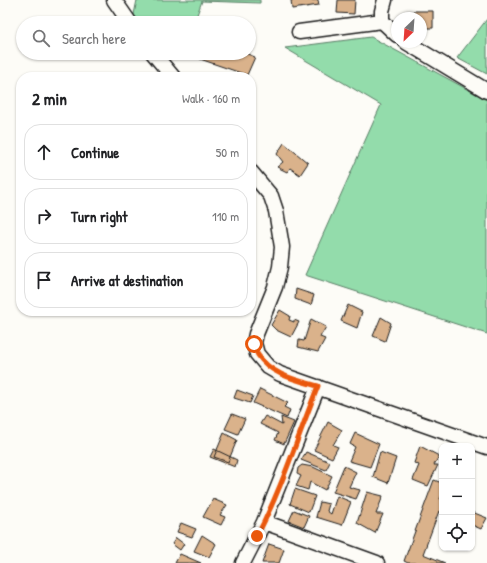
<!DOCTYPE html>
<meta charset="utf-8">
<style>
:root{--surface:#fff;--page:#f6f6f6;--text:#202124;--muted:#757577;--line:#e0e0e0}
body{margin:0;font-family:"Patrick Hand",sans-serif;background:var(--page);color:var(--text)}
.controls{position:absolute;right:12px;bottom:12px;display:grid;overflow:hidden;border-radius:8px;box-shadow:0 1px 3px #0004}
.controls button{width:36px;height:36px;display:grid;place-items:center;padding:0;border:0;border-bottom:1px solid var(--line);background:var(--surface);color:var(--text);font:20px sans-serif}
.compass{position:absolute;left:391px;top:12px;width:36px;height:36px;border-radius:50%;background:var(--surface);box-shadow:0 1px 3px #0004;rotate:205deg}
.stop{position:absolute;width:12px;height:12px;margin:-9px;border:3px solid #ea580c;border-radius:50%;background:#fff}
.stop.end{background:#ea580c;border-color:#fff;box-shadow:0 1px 4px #0008}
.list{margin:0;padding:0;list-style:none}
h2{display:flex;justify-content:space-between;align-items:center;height:52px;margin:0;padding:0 16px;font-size:17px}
h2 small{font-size:13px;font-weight:400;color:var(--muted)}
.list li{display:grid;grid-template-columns:26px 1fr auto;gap:12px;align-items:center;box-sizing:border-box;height:56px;margin:0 8px 8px;padding:0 8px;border:1px solid var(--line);border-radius:16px}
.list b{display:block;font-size:15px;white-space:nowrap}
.list em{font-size:13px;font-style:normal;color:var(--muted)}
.icon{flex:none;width:22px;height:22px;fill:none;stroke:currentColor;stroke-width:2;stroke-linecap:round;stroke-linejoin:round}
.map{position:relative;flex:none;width:487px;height:563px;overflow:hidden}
.search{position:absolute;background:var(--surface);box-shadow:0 1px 3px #0004;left:16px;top:16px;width:240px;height:44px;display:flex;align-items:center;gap:10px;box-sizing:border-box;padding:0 14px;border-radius:22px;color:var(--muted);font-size:15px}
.panel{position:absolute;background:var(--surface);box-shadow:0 1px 3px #0004;left:16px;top:72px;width:240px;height:244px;border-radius:16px}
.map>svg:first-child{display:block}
.green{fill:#93dcab;stroke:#587c64}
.building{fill:#dab28b;stroke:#1c1c1c}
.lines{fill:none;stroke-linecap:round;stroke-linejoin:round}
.minor-casing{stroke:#1c1c1c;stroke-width:17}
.minor{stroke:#fdfcf7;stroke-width:14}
.route{stroke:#ea580c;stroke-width:5}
</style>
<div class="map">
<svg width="487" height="563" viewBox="0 0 487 563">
<rect width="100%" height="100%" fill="#fdfcf7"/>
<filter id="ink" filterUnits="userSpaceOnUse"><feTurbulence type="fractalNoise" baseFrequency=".025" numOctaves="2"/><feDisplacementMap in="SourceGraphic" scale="8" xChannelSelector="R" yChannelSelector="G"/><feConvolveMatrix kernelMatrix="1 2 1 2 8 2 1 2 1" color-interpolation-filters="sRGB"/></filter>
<g filter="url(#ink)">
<path class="green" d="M137,0h123v3l-58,-2 -8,22h-14l-9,-3 -1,3h-33l-4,-4z
M487,19v55l-30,-16z
M371,37l116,63v234l-182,-59 76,-170 -96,-57z"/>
<path class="building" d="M291,0h27l1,5 -27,4z
M338,0h17l-1,14 -17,-1z
M413,11h20v17h-10v4h-2v-14h-8z
M201,53h44l10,4 -8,18 -47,-16z
M284,143l24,20 -8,12 -10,-7 -3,4 -10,-5 6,-5 -6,-8z
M296,289l18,6 -3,10 -16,-6z
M348,305l14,7 -5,16 -16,-7z
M280,310l10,6 -1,4 5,2v-2l5,2 -8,15 -15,-7 -5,-5z
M381,317l10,6 -6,18 -12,-5z
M311,319l15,8 -6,10 5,2 -7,13 -20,-5 1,-7 5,1z
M260,389l28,14 -4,4 6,3 -3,8 -34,-15z
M237,390l16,6 -3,7 -16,-5z
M232,414l13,5 -7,15 -13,-5z
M265,416l17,9 -1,-8 13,5 -10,22 -9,-4 3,-7 -18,-9z
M328,422l14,8 -9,15 5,2 -6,11 -18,-8z
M224,433l13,7 -9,22 -14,-5z
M355,433l24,11 -9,23 -21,-6 6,-14 -5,-3z
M420,446l19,10 -5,9h4l-10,21 -15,-6 6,-15 -5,-2z
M214,449l23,11 -2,7 -25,-10z
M306,452l24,10 -4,8 -25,-10z
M380,452l16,6 -8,25 -15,-6z
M302,465l11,2 19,9 -7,14 -15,-8 -2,8 -12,-4 5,-10 -4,-2 1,-6z
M344,466l12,6 -7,15 11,3 -4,9 -23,-7z
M434,480l8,3v12l-2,4h2v13l-3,-1 -16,43 22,9h-37l-4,-2z
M295,489l20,7 -6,16 -19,-8z
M367,492l16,4 -7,18h7l-8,19 -18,-10z
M337,496l14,6 -9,23 -26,-8 4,-15 9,2 -2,7 4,3z
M213,499l14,6 -7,10 5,2 -4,8 -18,-8z
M294,510l15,6 -5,11 -15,-6z
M472,512l15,6 -6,11 -9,-4z
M181,523l15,6 -4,8 -15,-5z
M202,535l14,9 -7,13 -15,-6z
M176,538l8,6 -4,6 -8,-6z
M269,544l15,5 -5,14h-17z
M180,554l21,9h-26z"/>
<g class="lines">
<defs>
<path id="minor" d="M114,0l16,23
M385,0l-3,11v10l15,14
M299,32l83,-11
M406,42l81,49
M153,53l20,24
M251,172l20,24 5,15 6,36 -2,20 -5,20 -19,47 -2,9 3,11 11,13 12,7 207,73
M264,522l113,41
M243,563l21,-41 54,-135"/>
</defs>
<use href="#minor" class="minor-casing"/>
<use href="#minor" class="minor"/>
</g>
</g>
<g class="lines" filter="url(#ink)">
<path class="route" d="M254,344c1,3 2,8 4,11 13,20 39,25 60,31 -20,50 -36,102 -61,150"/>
</g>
</svg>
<div class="controls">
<button>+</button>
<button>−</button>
<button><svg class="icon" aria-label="locate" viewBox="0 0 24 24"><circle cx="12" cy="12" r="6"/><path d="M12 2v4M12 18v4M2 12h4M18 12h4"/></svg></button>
</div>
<svg class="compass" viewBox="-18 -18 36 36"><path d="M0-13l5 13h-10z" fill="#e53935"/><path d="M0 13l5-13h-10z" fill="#757577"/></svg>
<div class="stop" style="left:254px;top:344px"></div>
<div class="stop end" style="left:257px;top:536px"></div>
<div class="search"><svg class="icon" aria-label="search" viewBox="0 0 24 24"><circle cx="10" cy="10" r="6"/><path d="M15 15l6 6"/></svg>Search here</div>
<section class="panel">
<h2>2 min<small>Walk · 160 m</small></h2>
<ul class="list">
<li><svg class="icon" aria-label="ahead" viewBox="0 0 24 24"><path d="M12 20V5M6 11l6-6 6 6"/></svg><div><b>Continue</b></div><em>50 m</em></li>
<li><svg class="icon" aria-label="right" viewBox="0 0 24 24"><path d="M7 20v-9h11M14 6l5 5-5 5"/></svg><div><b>Turn right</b></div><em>110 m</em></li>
<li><svg class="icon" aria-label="arrive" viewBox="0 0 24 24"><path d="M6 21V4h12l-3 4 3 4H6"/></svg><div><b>Arrive at destination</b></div></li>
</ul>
</section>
</div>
